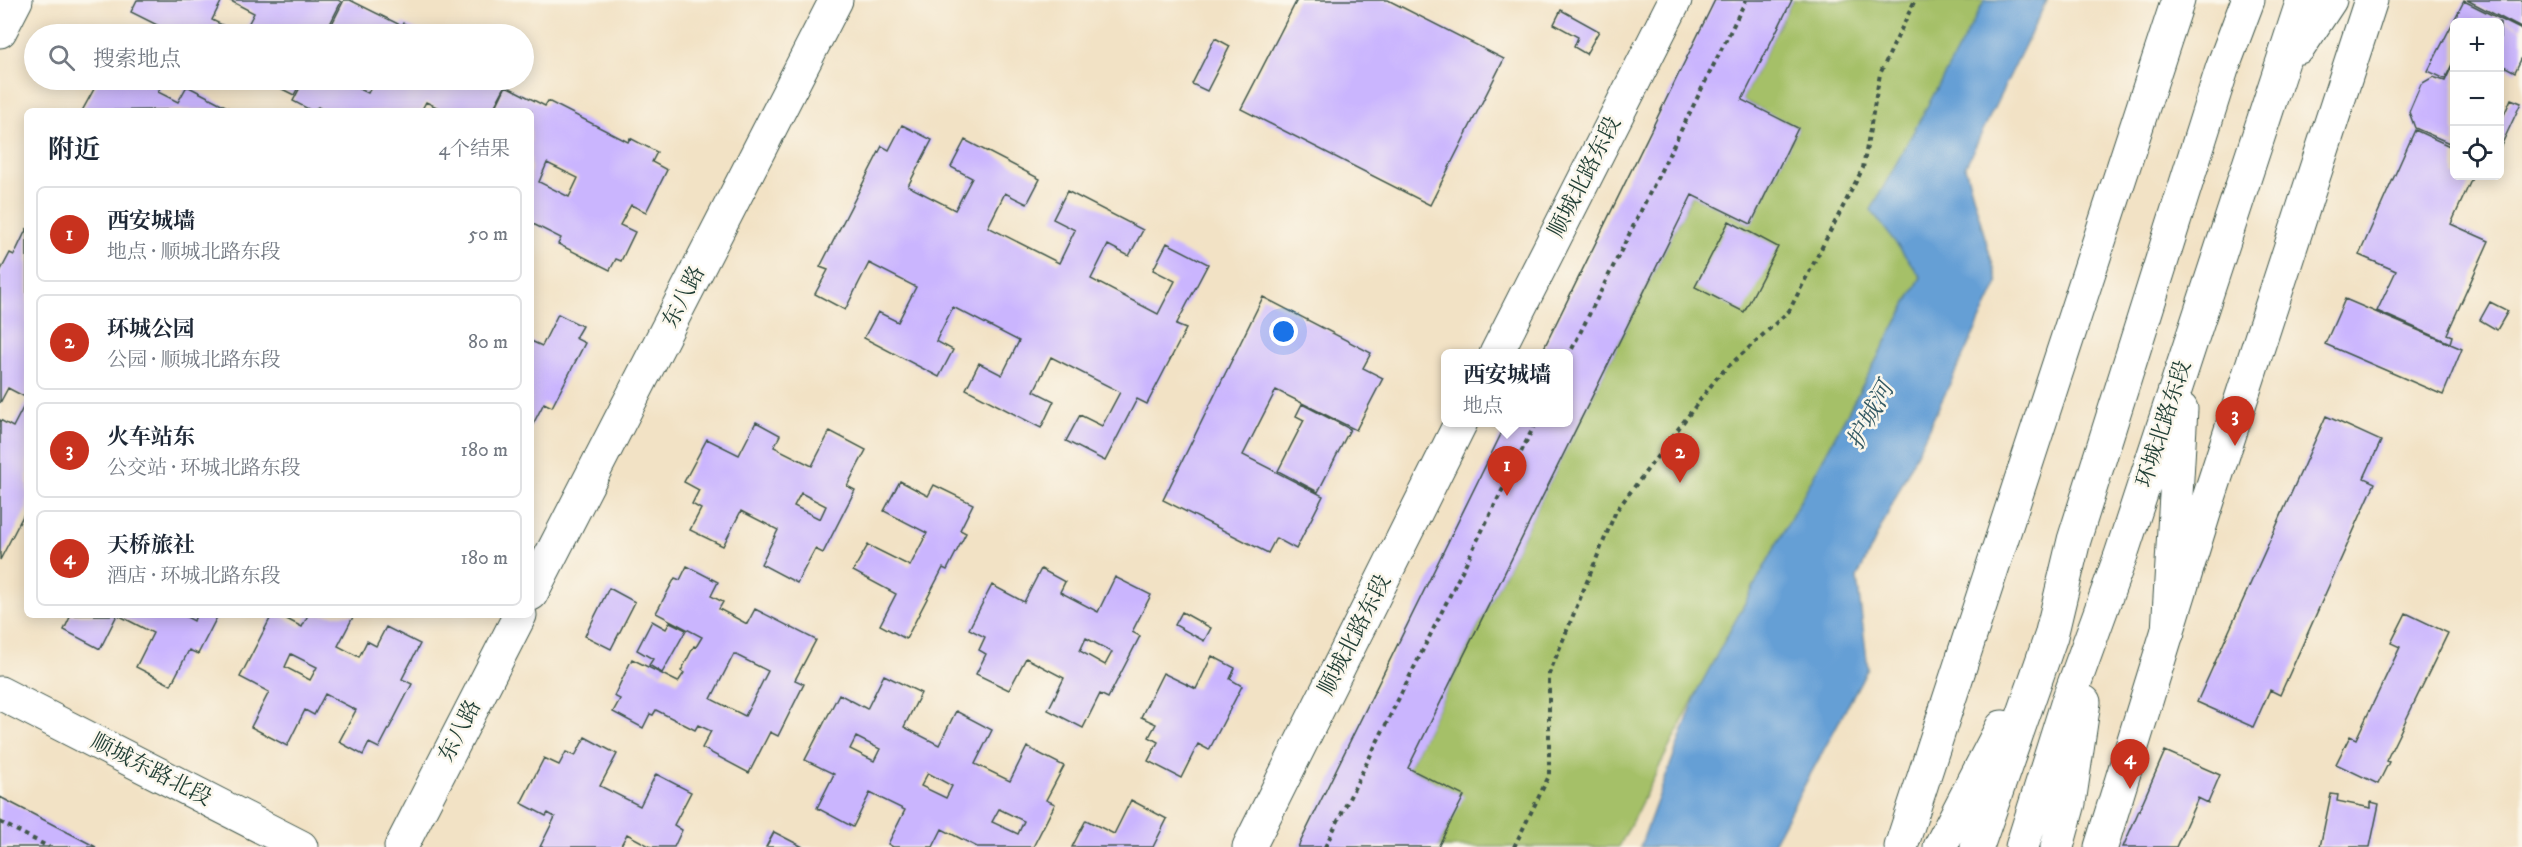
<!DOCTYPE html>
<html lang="zh">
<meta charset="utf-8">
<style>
:root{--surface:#fff;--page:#f6f6f7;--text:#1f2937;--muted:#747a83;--line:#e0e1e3;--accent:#c8321e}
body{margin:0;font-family:"IM FELL DW Pica","Noto Serif SC",serif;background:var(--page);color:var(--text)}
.controls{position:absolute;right:18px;top:18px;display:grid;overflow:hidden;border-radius:9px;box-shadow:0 3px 15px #0003}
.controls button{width:54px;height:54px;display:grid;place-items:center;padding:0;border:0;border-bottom:2px solid var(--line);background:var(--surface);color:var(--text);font:30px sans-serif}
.you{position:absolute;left:1284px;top:332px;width:21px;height:21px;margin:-15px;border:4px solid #fff;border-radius:50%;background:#1a73e8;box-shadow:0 0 0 9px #1a73e833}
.badge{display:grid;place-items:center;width:39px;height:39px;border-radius:50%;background:var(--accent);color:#fff;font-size:20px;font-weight:700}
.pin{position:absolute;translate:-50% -50px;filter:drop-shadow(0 2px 3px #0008)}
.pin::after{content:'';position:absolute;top:32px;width:21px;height:18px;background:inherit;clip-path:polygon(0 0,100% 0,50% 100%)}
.popup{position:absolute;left:1441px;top:349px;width:132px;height:78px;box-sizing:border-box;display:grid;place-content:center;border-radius:9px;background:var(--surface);filter:drop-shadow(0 2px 4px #0005);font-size:20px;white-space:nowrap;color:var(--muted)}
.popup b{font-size:22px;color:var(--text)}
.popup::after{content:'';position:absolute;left:50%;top:100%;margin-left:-12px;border:12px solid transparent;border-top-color:var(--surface)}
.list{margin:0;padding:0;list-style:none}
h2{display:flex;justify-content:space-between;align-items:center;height:78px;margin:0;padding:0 24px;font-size:26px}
h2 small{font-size:20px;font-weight:400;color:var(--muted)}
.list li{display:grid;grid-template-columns:39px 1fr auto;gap:18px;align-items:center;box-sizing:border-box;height:96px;margin:0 12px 12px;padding:0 12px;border:2px solid var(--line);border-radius:9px}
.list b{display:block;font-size:22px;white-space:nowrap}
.list p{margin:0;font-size:20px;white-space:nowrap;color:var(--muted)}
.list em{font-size:20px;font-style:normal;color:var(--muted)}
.icon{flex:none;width:33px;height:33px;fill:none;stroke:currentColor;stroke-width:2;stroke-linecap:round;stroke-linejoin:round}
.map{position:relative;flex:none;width:2522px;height:847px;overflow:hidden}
.search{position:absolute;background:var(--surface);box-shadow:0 3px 15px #0003;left:24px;top:24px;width:510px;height:66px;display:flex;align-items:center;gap:15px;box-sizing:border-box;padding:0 21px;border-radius:33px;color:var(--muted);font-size:22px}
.panel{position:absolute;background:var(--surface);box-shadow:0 3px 15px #0003;left:24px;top:108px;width:510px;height:510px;border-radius:9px}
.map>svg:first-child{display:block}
.green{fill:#a5c067;stroke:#627e4e;stroke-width:1.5}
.water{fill:#659fd5;stroke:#426e84;stroke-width:1.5}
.building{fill:#cab5fe;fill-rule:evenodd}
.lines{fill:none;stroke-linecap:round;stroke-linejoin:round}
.minor-casing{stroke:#3f564a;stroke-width:35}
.major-casing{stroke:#3f564a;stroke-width:35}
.path{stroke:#3f564a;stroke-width:4;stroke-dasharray:4.5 4.5;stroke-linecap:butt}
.minor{stroke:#fff;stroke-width:33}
.major{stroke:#fff;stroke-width:33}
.labels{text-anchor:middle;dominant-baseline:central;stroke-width:5;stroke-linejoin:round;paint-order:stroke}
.street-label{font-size:22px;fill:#1f3d34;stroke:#fbf7ec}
.water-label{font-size:24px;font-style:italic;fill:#345a64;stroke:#fbf7ec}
</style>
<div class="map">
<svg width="2522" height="847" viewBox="0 0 2522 847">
<rect width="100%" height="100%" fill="#fbf7ec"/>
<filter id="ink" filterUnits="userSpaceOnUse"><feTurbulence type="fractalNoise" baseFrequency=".0167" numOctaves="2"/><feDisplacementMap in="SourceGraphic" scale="12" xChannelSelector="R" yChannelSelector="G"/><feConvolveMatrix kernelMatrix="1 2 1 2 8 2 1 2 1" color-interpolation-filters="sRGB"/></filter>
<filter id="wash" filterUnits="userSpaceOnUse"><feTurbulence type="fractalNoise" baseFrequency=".008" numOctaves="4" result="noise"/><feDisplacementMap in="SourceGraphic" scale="24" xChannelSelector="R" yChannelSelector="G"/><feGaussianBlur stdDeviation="1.35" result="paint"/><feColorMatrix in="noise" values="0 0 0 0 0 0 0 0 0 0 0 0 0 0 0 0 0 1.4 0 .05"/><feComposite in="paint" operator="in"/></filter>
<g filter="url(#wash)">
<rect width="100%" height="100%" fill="#f2e2c5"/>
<path class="green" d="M1792,0h203l-74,277 -223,413 -79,157h-181l25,-51 -55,-28 284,-573 59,29 47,-96 -56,-28z"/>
<path class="water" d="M1985,0h62l-82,167 33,116 -141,295 11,90 -97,179h-131l58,-157 223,-413 -50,-67z"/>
<g id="blocks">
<path class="building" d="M137,0h85l-10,20 28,14h-65l-44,-22z
M229,0h109l3,2 -16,32h-82l11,-21z
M344,0h6l52,26 1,-3 23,11h-99z
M1297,0h91l116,59 -74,146 -189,-96z
M1715,0h77l-50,100 56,28 -47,96 -59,-29 -284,573 56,28 -26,51h-140l209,-425h61v-68h-27z
M2467,0h55v25l-1,3z
M2464,1l58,29v27l-7,15 -15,-8v-42h-46v38l-9,19 -17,-8z
M1561,10l38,21 -13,23 -12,-7 4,-10 -24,-13z
M1215,38l15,8 -23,45 -15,-7z
M2454,62v83l-39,-17 -6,-16 12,-28 12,-7 12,4z
M99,80h65l-6,12 20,10 9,-16 44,23 -149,2z
M264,80h38l-8,15z
M304,80h37l27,13 7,-13 133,1 -16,30h-47l-19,-9 -5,9h-96l-7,-4 -6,4 -19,-10z
M506,86l39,20 3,-5 80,41 2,-4 27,14 -5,10 15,8 -21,42 -15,-7 -11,20 15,7 -14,29 -5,-2 -6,11 -52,-26 3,-6 -30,-15v-112h-37zM547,163l31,15 -9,19 -30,-15z
M2511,99l10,4 -21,45v-24z
M902,125l30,15 -24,46 47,24 17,-32 -21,-11 14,-27 75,39 -13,25 -22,-11 -17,34 71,36 16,-33 -22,-11 14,-28 76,39 -14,26 -21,-11 -17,34 67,35 17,-33 -22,-11 14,-27 41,21 -32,61 10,4 -39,75 -10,-5 -32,62 -39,-20 14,-26 22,11 18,-34 -69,-35 -17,34 20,10 -13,27 -75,-39 13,-26 23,12 17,-34 -66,-34 -17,34 17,9 -14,27 -75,-39 14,-26 20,10 18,-35 -47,-24 -24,47 -30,-16 13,-24 -8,-3 62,-121 7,4z
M2415,130l39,18v28h19l-22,48 38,17 -42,93 5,2 -2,7 -73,-32 19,-40 -37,-16z
M1729,221l49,26 -34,65 -49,-25z
M27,228v170l-19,-10 -8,15v-131l10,-19 4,2z
M1263,297l108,56 -8,15 20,10 -27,52 -80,-40 -33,65 80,41 -27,53 -20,-11 -8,15 -105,-53z
M2345,299l117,50 -19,46 -118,-51z
M2490,302l18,9 -11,19 -17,-10z
M558,314l24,12 -7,12 10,5 -33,64 -8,-4 -13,25v-87l11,5z
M27,400v108l-27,52v-140l13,7z
M1302,404l48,25 -32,63 -40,-21 26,-51 -8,-4z
M2326,416l55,25 -17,37 11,5 -95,212 -10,-5 -17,37 -56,-25z
M756,422l24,13 -6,12 38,19 18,-35 36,19 -19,36 8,4 -32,63 -8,-4 -18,34 -36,-19 17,-34 -37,-19 -18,35 -33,-16 11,-21 -9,-5 7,-14 -15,-8 23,-43 32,16zM801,493l25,13 -6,13 -26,-13z
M900,481l28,15 6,-11 39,19 -13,26 6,3 -19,37 -4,-2 -37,71 -26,-14 16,-31 -43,-23 15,-26 42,21 17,-33 -43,-22z
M687,566l31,16 -7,14 12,6 -4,7 28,15 8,-15 61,31 -21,40 9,4 -26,52 -8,-4 -21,41 -47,-25 9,-17 -13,-6 -3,5 -39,-20 -3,5 -3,-1 -7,14 -30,-16 7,-13 -6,-3 18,-37 46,23 6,-9 -3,-2 13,-25 2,1 6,-10 -46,-24 19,-35 5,2zM734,654l34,17 -23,45 -34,-17z
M1041,569l24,13 -5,10 38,20 17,-35 36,18 -19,37 8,4 -32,62 -8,-4 -17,34 -35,-18 16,-32 -38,-20 -17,32 -33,-16 10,-20 -7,-4 6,-13 -16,-8 23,-44 32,17zM1086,638l26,14 -7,13 -25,-14z
M609,588l26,14 -24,47 -26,-13z
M1182,612l29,16 -7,13 -29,-16z
M2406,613l42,20 -62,128 3,1 -11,22 -42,-20 14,-28 6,3 44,-92 -9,-4z
M71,615h46l-17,34 -36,-19z
M118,615h65l11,6 2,-6h22l-20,39 -9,-4 -18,35 -35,-18 17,-34z
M272,615h7l23,12 6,-12h46l-16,31 21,11 8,-16 9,5 10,-19 34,17 -18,35 10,5 -33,64 -10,-5 -6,12 -24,-13 17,-32 -31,-16 -11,21 -9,-5 -18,36 -36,-19 18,-35 -29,-15zM291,654l26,13 -7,13 -25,-13z
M652,621l14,8 4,-7 16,8 -24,43 -13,-8 4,-6 -16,-9z
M1212,656l23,12 -5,11 12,7 -33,64 -11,-6 -17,34 -33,-17 10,-19 -9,-5 7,-13 -15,-7 22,-44 33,16z
M884,675l37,18 -17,34 35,18 17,-34 36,19 -17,34 35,17 17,-34 37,19 -18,34 9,4 -22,43h-56l-35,-18 -9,18h-40l-5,-3 17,-34 -35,-17 -17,34 -36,-19 17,-34 -29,-14 34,-66 28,15zM856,737l24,12 -6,12 -24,-12zM928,773l24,13 -6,12 -25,-12zM999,809l25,12 -6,13 -26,-12z
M585,737l32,17 -17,32 40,20 16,-32 35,18 -17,33 8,5 -8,17h-23l-24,-13 -7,13h-80l15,-30 -7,-4 -2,3 -25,-13 23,-45 15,7 7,-13 9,4z
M2165,751l55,24 -12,28 -10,-5 -22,49h-53z
M2331,794l7,1 -1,6 34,7v-6l8,2 -9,43h-50z
M0,797l96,50h-96z
M1131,800l36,19 -14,28h-81l14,-27 28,14z
M774,832l29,15h-37z"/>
</g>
</g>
<g filter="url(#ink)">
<use href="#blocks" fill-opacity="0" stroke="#3f564a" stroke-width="1.5"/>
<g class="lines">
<defs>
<path id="minor" d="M0,31l16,-31
M1496,354l179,-354
M531,594l305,-594
M0,693l301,154
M401,847l119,-232
M1249,847l212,-425
M1901,847l277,-847
M2101,847l104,-337 166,-510"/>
<path id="major" d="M2299,47l31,-47
M2168,632l13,-223
M1940,847l62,-120
M1977,847l74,-211 23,-96 148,-471 26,-69
M2022,847l46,-146 53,-146 182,-555
M2057,847l12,-44 15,-101"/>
</defs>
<use href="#minor" class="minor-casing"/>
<use href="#major" class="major-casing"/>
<path class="path" d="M1568,357l178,-357
M0,822l49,25
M1325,847l211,-425
M1514,847l35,-71v-102l67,-163 103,-136 70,-64 74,-143 17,-94 35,-74"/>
<use href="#minor" class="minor"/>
<use href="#major" class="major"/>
</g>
</g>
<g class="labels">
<g class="street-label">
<text transform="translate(1585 177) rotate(-63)">顺城北路东段</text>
<text transform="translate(684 297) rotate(-63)">东八路</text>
<text transform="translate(2164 424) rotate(-72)">环城北路东段</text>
<text transform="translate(1355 635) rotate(-63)">顺城北路东段</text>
<text transform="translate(460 731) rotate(-63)">东八路</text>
<text transform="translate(151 770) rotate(27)">顺城东路北段</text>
</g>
<g class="water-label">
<text transform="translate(1871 416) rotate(-62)">护城河</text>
</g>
</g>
</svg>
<div class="controls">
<button>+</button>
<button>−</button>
<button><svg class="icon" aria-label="locate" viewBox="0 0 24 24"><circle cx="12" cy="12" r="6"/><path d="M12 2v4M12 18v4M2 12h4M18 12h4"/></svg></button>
</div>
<div class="you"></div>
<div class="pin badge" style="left:1507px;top:496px">1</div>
<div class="popup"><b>西安城墙</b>地点</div>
<div class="pin badge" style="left:1680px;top:483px">2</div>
<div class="pin badge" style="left:2235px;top:446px">3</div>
<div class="pin badge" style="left:2130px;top:789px">4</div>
<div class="search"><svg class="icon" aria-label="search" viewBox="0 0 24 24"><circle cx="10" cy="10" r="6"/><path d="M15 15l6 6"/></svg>搜索地点</div>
<section class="panel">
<h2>附近<small>4个结果</small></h2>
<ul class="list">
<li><span class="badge">1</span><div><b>西安城墙</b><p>地点 · 顺城北路东段</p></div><em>50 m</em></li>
<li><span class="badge">2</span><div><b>环城公园</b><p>公园 · 顺城北路东段</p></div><em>80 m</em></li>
<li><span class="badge">3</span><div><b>火车站东</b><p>公交站 · 环城北路东段</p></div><em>180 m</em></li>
<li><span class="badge">4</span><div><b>天桥旅社</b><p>酒店 · 环城北路东段</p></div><em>180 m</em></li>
</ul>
</section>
</div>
